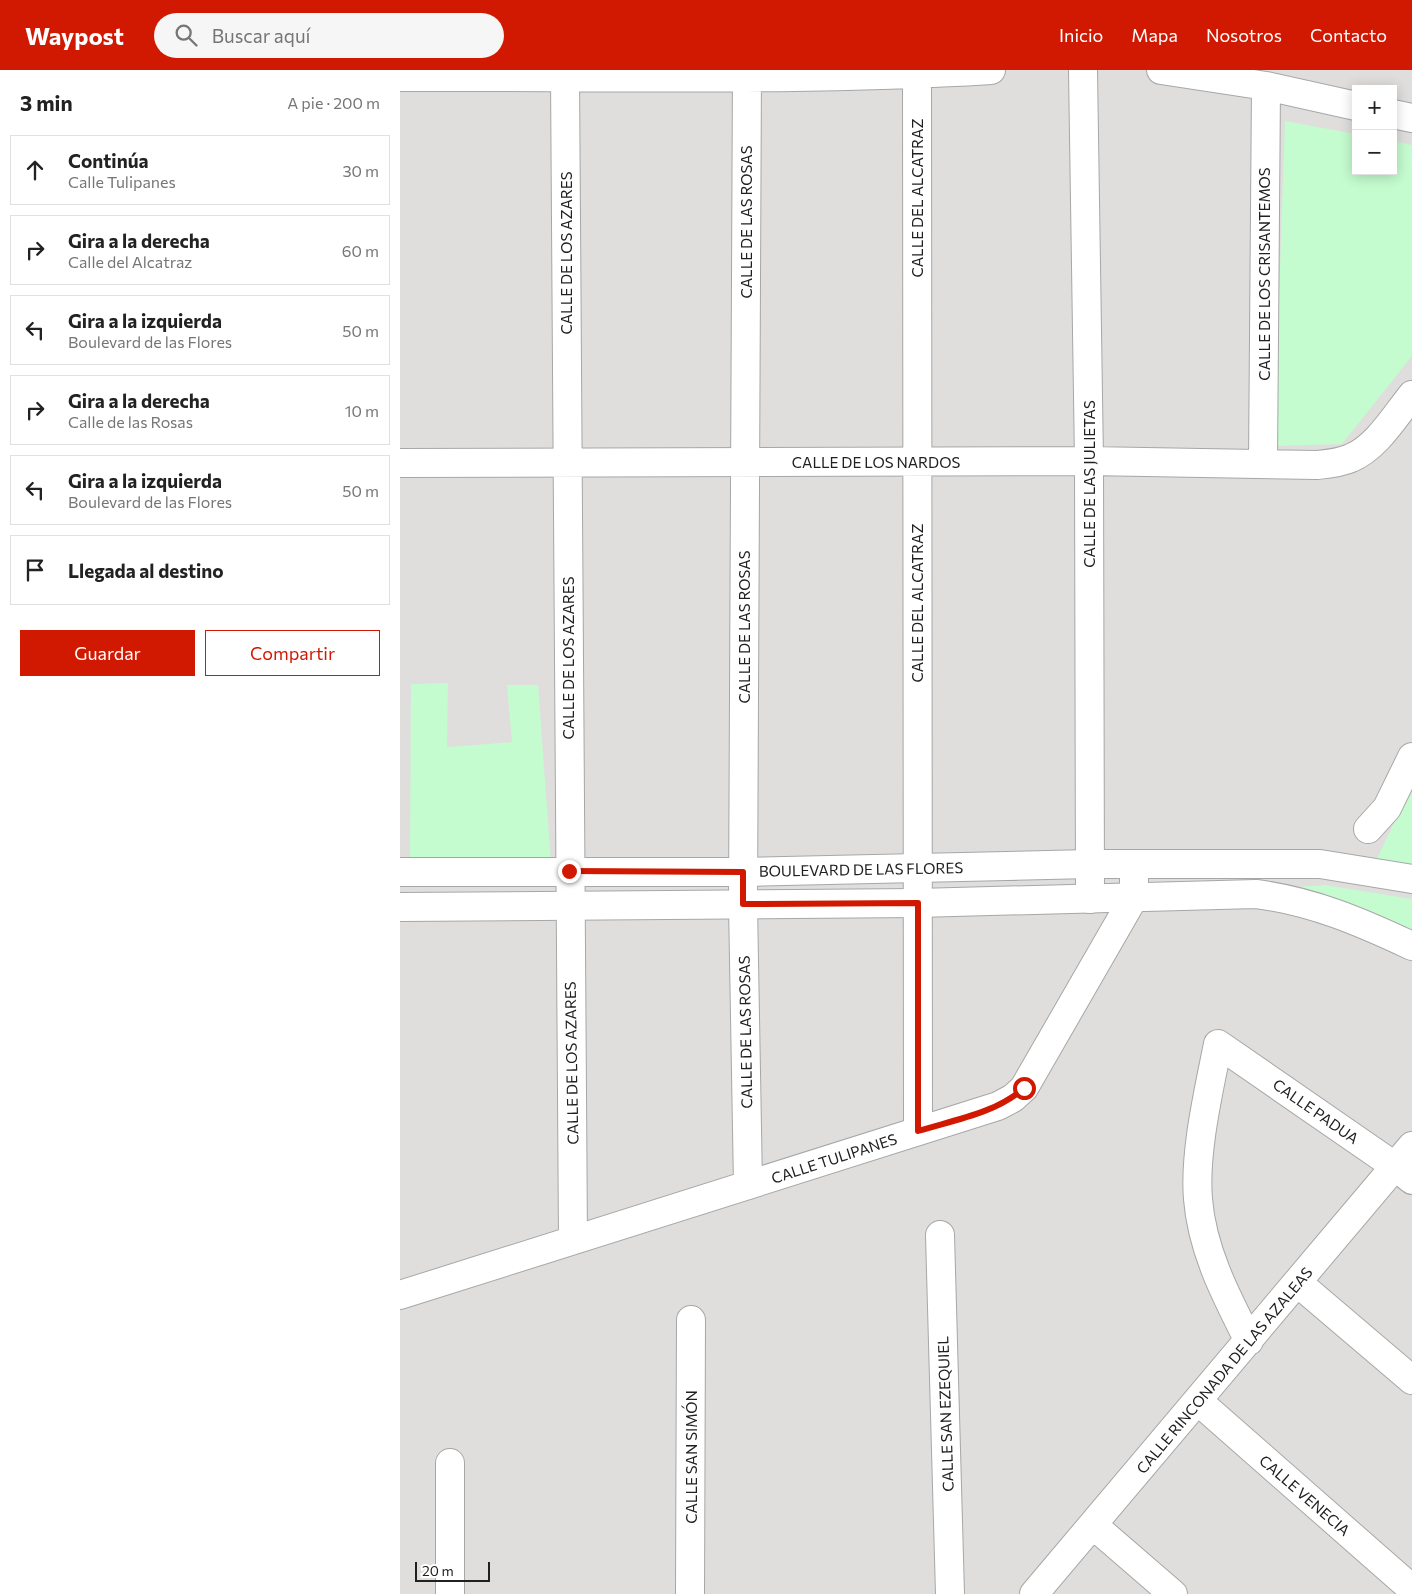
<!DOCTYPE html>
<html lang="es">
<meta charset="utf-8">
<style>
:root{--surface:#fff;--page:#f6f6f6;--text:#222;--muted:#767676;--line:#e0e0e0;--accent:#d11800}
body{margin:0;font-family:Commissioner,sans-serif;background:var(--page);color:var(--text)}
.controls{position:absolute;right:15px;top:15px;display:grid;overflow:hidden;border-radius:0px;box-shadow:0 2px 12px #0003}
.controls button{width:45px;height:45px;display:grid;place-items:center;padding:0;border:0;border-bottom:1px solid var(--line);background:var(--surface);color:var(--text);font:25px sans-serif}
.scale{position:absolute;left:15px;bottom:12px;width:75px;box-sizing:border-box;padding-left:5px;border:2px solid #202020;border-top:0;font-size:14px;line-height:18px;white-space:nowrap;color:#202020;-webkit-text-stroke:4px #fff;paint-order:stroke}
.stop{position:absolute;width:15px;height:15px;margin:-11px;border:4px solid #d11800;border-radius:50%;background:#fff}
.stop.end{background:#d11800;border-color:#fff;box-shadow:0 1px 5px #0008}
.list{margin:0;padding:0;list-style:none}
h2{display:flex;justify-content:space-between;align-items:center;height:65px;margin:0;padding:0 20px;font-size:21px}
h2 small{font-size:16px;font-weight:400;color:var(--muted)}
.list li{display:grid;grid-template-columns:32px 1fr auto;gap:15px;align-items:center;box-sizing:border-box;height:70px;margin:0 10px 10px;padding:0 10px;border:1px solid var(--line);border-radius:0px}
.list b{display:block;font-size:19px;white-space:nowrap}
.list p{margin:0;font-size:16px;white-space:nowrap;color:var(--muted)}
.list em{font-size:16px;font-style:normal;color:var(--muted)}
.actions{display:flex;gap:10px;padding:15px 20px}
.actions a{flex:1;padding:11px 0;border:1px solid var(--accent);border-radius:0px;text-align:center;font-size:18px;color:var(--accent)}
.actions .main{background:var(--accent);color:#fff}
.icon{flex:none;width:28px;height:28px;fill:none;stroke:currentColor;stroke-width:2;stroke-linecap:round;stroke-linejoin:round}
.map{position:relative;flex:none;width:1012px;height:1524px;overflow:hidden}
header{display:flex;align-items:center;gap:30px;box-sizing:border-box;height:70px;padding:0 25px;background:var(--accent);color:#fff}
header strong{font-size:24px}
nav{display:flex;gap:28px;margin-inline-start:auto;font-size:18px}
.search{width:350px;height:45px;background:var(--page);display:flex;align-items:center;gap:12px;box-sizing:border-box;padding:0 18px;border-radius:28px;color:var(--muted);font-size:19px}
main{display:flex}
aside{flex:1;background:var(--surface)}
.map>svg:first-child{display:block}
.residential{fill:#dfdedd;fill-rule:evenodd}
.park{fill:#c4fbcf}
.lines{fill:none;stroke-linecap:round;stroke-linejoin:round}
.minor-casing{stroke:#a7a7a7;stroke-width:30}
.tertiary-casing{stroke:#a7a7a7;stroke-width:30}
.minor{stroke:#fff;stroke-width:28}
.tertiary{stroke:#fff;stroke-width:28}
.route{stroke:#d11800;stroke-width:6}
.labels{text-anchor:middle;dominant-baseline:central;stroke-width:4;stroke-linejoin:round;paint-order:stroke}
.street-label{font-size:15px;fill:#202020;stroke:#fff}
</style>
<header>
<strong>Waypost</strong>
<div class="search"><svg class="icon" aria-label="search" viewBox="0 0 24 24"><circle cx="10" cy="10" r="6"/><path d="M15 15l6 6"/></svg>Buscar aquí</div>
<nav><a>Inicio</a><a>Mapa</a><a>Nosotros</a><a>Contacto</a></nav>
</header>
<main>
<aside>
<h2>3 min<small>A pie · 200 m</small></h2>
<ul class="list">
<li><svg class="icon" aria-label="ahead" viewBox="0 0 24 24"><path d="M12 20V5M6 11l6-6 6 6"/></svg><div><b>Continúa</b><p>Calle Tulipanes</p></div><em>30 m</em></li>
<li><svg class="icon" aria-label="right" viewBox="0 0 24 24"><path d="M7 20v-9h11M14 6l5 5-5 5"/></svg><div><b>Gira a la derecha</b><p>Calle del Alcatraz</p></div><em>60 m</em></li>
<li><svg class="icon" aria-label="left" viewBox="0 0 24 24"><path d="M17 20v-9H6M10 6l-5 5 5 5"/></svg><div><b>Gira a la izquierda</b><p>Boulevard de las Flores</p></div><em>50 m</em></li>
<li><svg class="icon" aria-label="right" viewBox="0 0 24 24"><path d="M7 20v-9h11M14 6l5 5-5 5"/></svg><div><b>Gira a la derecha</b><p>Calle de las Rosas</p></div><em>10 m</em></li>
<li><svg class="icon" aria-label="left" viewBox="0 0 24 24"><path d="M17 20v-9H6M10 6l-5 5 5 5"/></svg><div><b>Gira a la izquierda</b><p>Boulevard de las Flores</p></div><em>50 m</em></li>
<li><svg class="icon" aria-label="arrive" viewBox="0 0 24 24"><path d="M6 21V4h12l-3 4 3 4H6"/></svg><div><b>Llegada al destino</b></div></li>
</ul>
<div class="actions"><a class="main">Guardar</a><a>Compartir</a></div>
</aside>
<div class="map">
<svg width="1012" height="1524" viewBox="0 0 1012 1524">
<rect width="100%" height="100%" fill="#f1efe7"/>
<path class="residential" d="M0,0h1012v1524h-1012zM956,19h37v82h-37z"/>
<path class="park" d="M885,51l71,13v37h37v-30l19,4v211l-70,88 -68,2z
M48,613l-1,64 65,-5 -5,-57h31l13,177 -141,-2 1,-176z
M1012,715v87l-38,-7z
M925,815l87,14v40l-130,-51z"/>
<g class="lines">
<defs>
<path id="minor" d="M347,0l-4,834 5,281
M683,0l6,391 1,438
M761,0l105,16 90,20
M517,4l1,1057
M165,6l8,1164
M0,7c197,-1 395,5 591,-7
M993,44l19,4
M863,392l3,-376
M0,393l689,-2 228,4c11,-1 23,-2 34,-7 26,-11 44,-42 61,-63
M968,759l19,-21 25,-51
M540,1165l10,359
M898,1213l114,97
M0,1225l598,-189 15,-8 11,-10 110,-191v-31
M849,1271c-23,-45 -47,-91 -51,-142 -4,-47 11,-109 20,-155l178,123 16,13
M798,1331l214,188
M693,1455l80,69
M50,1524v-131
M290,1524l1,-274
M634,1524l378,-448"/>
<path id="tertiary" d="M0,802h343l347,-8h230l92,15
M0,837l518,-4 338,-9c56,7 105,28 156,52"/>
</defs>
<use href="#minor" class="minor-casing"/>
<use href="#tertiary" class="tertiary-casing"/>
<use href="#minor" class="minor"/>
<use href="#tertiary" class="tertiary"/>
</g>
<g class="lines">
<path class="route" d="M169,801l174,1v32l175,-1v228c36,-11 78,-18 106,-43"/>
</g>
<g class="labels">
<g class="street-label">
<text transform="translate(517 128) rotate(-90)">CALLE DEL ALCATRAZ</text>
<text transform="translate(346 152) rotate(-90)">CALLE DE LAS ROSAS</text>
<text transform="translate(166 183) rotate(-90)">CALLE DE LOS AZARES</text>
<text transform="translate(864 204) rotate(-90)">CALLE DE LOS CRISANTEMOS</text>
<text x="476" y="392">CALLE DE LOS NARDOS</text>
<text transform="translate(689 414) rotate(-90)">CALLE DE LAS JULIETAS</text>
<text transform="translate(517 533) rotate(-90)">CALLE DEL ALCATRAZ</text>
<text transform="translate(344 557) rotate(-90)">CALLE DE LAS ROSAS</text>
<text transform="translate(168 588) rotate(-90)">CALLE DE LOS AZARES</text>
<text transform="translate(461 799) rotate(-1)">BOULEVARD DE LAS FLORES</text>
<text transform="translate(345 962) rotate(-91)">CALLE DE LAS ROSAS</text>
<text transform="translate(171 993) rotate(-91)">CALLE DE LOS AZARES</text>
<text transform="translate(916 1041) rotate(35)">CALLE PADUA</text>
<text transform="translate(434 1088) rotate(-18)">CALLE TULIPANES</text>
<text transform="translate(824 1300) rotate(-50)">CALLE RINCONADA DE LAS AZALEAS</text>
<text transform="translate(545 1344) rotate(-92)">CALLE SAN EZEQUIEL</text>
<text transform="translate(291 1387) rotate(-90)">CALLE SAN SIMÓN</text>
<text transform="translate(905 1425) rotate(41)">CALLE VENECIA</text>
</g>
</g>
</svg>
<div class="controls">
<button>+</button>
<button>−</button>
</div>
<div class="scale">20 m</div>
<div class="stop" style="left:624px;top:1018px"></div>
<div class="stop end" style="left:169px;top:801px"></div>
</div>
</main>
